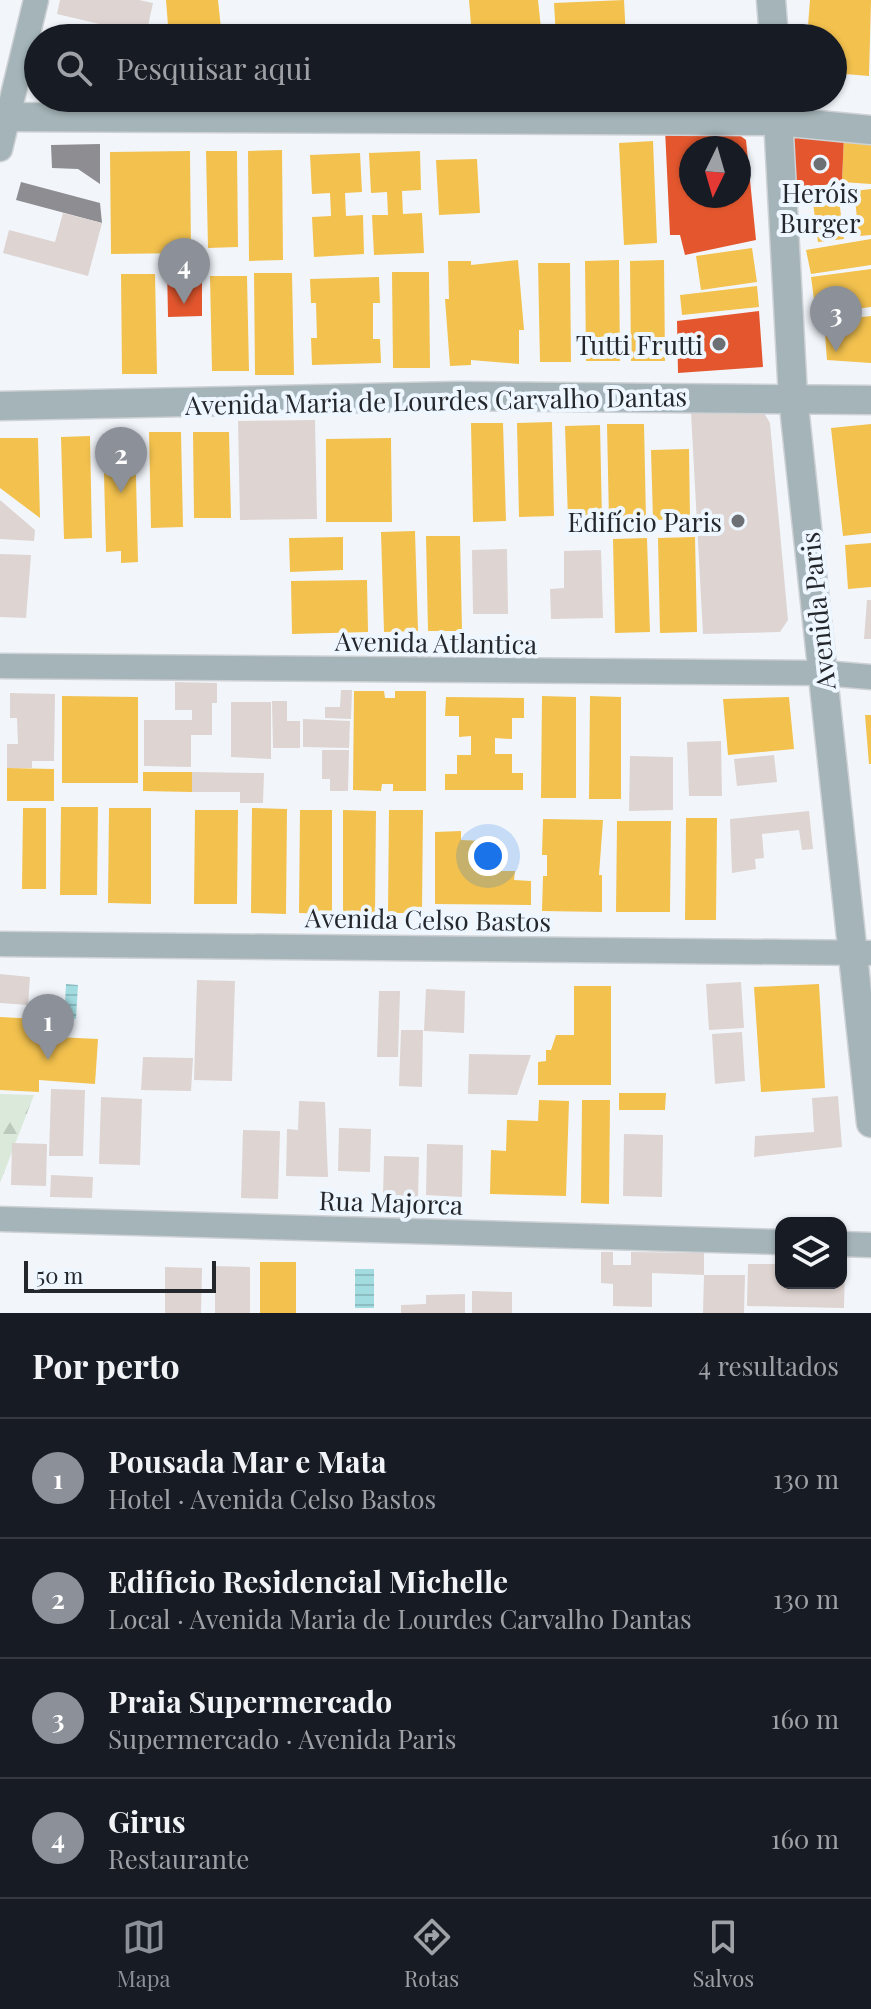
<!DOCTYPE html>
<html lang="pt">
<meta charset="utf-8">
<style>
:root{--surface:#171b24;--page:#20242c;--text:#f1f3f6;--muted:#9ea1a6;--line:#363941;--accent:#8c9099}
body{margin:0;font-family:"Playfair Display",serif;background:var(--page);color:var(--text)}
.controls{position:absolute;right:24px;bottom:24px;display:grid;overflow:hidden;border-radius:16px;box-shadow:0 2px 6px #0004}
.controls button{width:72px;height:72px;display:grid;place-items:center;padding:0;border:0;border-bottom:2px solid var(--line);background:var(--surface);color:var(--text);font:40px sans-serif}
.compass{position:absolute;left:679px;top:136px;width:72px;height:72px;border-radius:50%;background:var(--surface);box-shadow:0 2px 6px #0004;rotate:185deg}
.scale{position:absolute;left:24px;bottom:20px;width:192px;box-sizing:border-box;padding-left:8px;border:4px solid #24272b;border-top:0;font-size:22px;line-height:28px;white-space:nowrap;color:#24272b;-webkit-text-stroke:6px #eef6ff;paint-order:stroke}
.you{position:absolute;left:488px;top:856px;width:28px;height:28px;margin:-20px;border:6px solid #fff;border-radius:50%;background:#1a73e8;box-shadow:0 0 0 12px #1a73e833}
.badge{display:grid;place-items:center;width:52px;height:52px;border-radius:50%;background:var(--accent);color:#fff;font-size:26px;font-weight:700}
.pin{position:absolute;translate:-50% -66px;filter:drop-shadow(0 2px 4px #0008)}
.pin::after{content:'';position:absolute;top:42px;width:28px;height:24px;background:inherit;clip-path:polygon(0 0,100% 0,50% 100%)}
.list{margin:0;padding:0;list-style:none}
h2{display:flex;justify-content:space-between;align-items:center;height:104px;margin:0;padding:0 32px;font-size:34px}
h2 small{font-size:26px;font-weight:400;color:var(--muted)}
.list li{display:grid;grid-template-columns:52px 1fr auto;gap:24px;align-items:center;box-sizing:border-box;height:120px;padding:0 32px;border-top:2px solid var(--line)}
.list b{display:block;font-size:30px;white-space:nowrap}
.list p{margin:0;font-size:26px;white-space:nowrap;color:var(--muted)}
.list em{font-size:26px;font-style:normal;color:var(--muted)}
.icon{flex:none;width:44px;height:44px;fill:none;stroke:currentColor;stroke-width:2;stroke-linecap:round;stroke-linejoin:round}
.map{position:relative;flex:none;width:871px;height:1313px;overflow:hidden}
.search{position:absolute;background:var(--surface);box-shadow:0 2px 6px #0004;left:24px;right:24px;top:24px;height:88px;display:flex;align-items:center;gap:20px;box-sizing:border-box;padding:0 28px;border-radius:44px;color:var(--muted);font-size:30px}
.sheet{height:584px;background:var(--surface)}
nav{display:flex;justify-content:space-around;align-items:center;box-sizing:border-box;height:112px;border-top:2px solid var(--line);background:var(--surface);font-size:22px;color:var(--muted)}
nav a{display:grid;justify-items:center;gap:4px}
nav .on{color:var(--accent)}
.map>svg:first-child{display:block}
.forest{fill:url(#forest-firs)}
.water{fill:url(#water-rules)}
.homes{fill:#f2c14e}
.shops{fill:#e4572e;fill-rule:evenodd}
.industry{fill:#8d8d92}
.building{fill:#ded4d1}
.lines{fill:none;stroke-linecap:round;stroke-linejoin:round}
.minor-casing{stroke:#ced1d5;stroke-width:27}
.tertiary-casing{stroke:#ced1d5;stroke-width:31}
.minor{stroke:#a4b4b8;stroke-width:24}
.tertiary{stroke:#a4b4b8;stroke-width:28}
.poi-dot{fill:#6c6f74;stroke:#eef6ff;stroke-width:3}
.labels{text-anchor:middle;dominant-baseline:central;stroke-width:8;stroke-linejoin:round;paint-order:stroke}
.poi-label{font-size:26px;fill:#24272b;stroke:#eef6ff;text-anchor:end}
.street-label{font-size:26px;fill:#24272b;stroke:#eef6ff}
</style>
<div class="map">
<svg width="871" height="1313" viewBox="0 0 871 1313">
<defs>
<pattern id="forest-firs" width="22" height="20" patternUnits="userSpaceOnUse" patternTransform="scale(2)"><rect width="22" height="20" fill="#dae9da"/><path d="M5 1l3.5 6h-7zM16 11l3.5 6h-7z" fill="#bbc8bb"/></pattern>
<pattern id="water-rules" width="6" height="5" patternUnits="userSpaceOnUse" patternTransform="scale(2)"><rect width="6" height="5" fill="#a2dce1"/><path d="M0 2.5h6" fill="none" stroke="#8bbdc1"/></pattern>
</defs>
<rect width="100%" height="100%" fill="#f2f6fb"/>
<path class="forest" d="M0,1094l34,1 -34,88z"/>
<path class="water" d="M66,984l12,1 -2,34 -24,-6 1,-10h12z
M355,1269h19v39h-19z"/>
<path class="homes" d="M166,0h52l4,38h-53z
M469,0h69l4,38h-70z
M624,0l2,38h-70l-2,-35z
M810,0h61l-2,76 -36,-3v-35h-26z
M844,135l27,2v47l-29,-2z
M653,141l4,102 -33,2 -5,-102z
M282,150l1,110 -34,1 -1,-110z
M190,151l1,102 -80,1 -1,-102z
M206,151h31l1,96 -30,1z
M420,151l1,39 -19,1 1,23 19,-1 2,40 -50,2 -2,-40h16l-1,-23 -16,1 -2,-40z
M360,153l2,39 -17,1 1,23 17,-1 1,39 -50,3 -2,-40 19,-1 -1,-23 -18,1 -2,-39z
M477,159l3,54 -41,2 -3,-55z
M871,189v46l-12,1 -5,-45z
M838,192l6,47 -26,3 -6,-47z
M871,239v26l-60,9 -5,-24z
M752,248l5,34 -56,8 -5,-34z
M518,260l6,70h-5v34l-48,-4v5l-21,1 -5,-67h4l-1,-38h23v4z
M619,260l1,101h-34l-1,-100z
M664,260l1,101h-34l-1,-100z
M538,263h32l1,99h-31z
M871,269v38l-55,7 -5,-37z
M392,272h37l1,96h-37z
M254,273h38l2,102h-39z
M121,274h34l2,100h-35z
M210,276h37l2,95h-37z
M379,277l1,26h-7v36h7l1,24 -69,2 -1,-27h6l-1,-35h-5l-1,-24z
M757,286l2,21 -77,8 -2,-20z
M871,316v47l-44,-3 -3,-39z
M552,422l2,94 -35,1 -2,-94z
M471,423h32l3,98 -33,1z
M607,424h37l2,95 -37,1z
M871,424v109l-28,3 -12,-108z
M600,425l2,94 -34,1 -3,-94z
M149,432h32l2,95 -32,1z
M193,432h36l2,86h-37z
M103,435h32l3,127 -17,1v-12l-15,1z
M90,436l2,102 -28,1 -3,-102z
M0,438h38l2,80 -40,-30z
M391,438l1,84h-66v-83z
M689,449l1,70 -37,1 -2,-70z
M415,531l3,100 -34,1 -3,-100z
M426,536h34l2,95h-34z
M343,537v33l-53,2 -1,-34z
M695,537l2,95 -37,1 -2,-95z
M647,538l3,94 -35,1 -2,-94z
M871,543v44l-23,2 -3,-44z
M367,580l1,52 -76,2 -1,-53z
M354,691h30l1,7h10v-7h31v100h-33v-7h-11l-1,7 -28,-1z
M62,696l76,1v86h-76z
M542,696l34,1v101h-35z
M590,696l31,1v102h-32z
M446,697l78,1v20h-12v21l-17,-1v16h17v19h11v17h-78v-16h12v-19h14v-19l-12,1v-21h-14z
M789,697l5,52 -66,6 -5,-56z
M865,715h6v49h-2z
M7,768l47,1v32h-47z
M143,772h49v20l-49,-1z
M61,807h37l-1,88h-37z
M23,808h23v81h-24z
M109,808h42v96l-43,-1z
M252,808l35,1 -1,105 -35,-1z
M195,810h43l-1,94h-43z
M300,810h32v104l-33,-1z
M343,810l33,1 -1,102h-32z
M389,810h34l-1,103h-34z
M686,818h31l-1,102h-31z
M543,819l60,1 -4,55h3v37l-60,-1 1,-35h4v-21h-5z
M617,821h54l-1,91h-54z
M461,831v9l23,1 11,7 1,23h19l-1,9 17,1v24l-96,-1v-72z
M819,984l6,104 -64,4 -7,-105z
M574,986h37v99h-73v-23l8,-1v-11h5l5,-15h18z
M0,1017l58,3 -1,17 41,2 -3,45 -56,-4v12l-39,-2z
M619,1093h47l-1,17h-46z
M539,1100l30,1 -3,95 -76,-2 1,-44 15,1 1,-31 31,1z
M582,1100h28l-1,104 -28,-1z
M260,1262h36v51h-36z"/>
<path class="shops" d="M730,128l16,12 10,100 -71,15 -5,-20h-10l-5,-106zM691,148h48v48h-48z
M791,135h53l-2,47 -47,8z
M167,266h35v50l-34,1z
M759,311l4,56 -85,6 -1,-52z"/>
<path class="industry" d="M100,144v40l-22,-15 -26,-1 -1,-23z
M21,182l79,21 2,20 -86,-23z"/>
<path class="building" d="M60,0h79l14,3 -7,32 -89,-21z
M63,213l39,10 -14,53 -85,-23 6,-23 46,12z
M691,413h73l6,10 18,197 -8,12 -77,2z
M315,420l2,99 -77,1 -2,-99z
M0,500l35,30 -1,11 -34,-2z
M507,549l1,65h-35l-1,-64z
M601,550l2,68 -52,1 -1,-30 14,-1v-37z
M0,554l31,1 -5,63 -26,-1z
M867,600h4v39h-7z
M175,682l42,1v20h-5v32h-21v32l-47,-1v-46h48v-10h-17z
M341,690h11l-1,29 -26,-1v-11h15z
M10,693l45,1 -1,67h-22v7h-25v-24h11l-1,-26h-7z
M272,701h15v20h13v27h-27z
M231,702h40v57l-40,-2z
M303,719l47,2 -1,27 -46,-1z
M721,741l1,55h-33l-2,-54z
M322,750h27l-1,41h-18v-12h-8z
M774,755l3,27 -40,4 -3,-27z
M630,756l43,1v53l-44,1z
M192,772l72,1 -1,30h-23v-11h-48z
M809,811l4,38 -11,1 -3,-20 -37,4 2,24 -9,1 1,10 -24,4 -2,-54z
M0,974l30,3 -2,28 -28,-2z
M197,980l38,1 -3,100 -38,-1z
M741,982l3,46 -35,2 -3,-46z
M426,989l39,2 -1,42 -40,-2z
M379,991h21l-2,66h-21z
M401,1030h22l-1,57 -23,-1z
M742,1032l3,49 -30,3 -3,-50z
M469,1054l62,1 -14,40 -49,-1z
M143,1057l50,1 -2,33 -50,-1z
M51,1089l34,1 -2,66h-34z
M838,1096l4,51 -88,10 1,-21 59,-4 -2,-34z
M101,1097l41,2 -2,66 -41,-1z
M299,1101l26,1 3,75 -42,-1 1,-47 11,1z
M339,1128l32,1 -1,43 -32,-1z
M243,1130l37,1 -2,68 -37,-1z
M624,1134l39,1 -1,62 -39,-1z
M12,1143l35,1 -1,42 -35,-1z
M427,1144l36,1 -1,52 -36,-2z
M384,1156l35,1 -1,41 -35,-1z
M51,1175l42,2 -1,21 -42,-1z
M601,1252h12v13h18v-13l73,1v22h41l-1,38h-41l1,-38 -52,-2v34l-39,-1v-22l-12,-1z
M748,1264h33v19h60v-18l4,1 -1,42 -97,-2z
M215,1266l35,1v46h-35z
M165,1267l37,1 -1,45h-36z
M472,1291l40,1v21h-40z
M465,1294v19h-64v-8l25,-1v-9z"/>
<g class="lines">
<defs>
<path id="minor" d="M0,149l36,-149
M0,666l824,7 47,4
M0,944l871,9
M0,1219l781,23
M841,1244l30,1"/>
<path id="tertiary" d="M771,0l3,38
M777,98l16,299 78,726
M0,117l778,4 93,9
M0,406l457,-10 414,4"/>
</defs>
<use href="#minor" class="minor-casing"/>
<use href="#tertiary" class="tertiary-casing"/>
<use href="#minor" class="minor"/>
<use href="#tertiary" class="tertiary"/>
</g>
<g class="poi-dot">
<circle cx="820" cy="164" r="8"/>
<circle cx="719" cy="344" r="8"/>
<circle cx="738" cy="521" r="8"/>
</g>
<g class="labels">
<g class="poi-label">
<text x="820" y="192" text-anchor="middle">Heróis<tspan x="820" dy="30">Burger</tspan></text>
<text x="703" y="344">Tutti Frutti</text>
<text x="722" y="521">Edifício Paris</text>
</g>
<g class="street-label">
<text transform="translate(436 400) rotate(-1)">Avenida Maria de Lourdes Carvalho Dantas</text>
<text transform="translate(817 611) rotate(-96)">Avenida Paris</text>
<text transform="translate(436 642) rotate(1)">Avenida Atlantica</text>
<text transform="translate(428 919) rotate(1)">Avenida Celso Bastos</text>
<text transform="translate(391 1202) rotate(2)">Rua Majorca</text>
</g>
</g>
</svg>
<div class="controls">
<button><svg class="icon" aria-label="layers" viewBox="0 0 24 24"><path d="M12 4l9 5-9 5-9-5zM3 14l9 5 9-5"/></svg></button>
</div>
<svg class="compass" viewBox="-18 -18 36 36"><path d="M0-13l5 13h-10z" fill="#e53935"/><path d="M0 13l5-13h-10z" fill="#9ea1a6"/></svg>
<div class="scale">50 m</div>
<div class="you"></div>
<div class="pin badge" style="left:48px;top:1060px">1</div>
<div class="pin badge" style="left:121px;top:493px">2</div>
<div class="pin badge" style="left:836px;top:352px">3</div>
<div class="pin badge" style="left:184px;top:304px">4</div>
<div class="search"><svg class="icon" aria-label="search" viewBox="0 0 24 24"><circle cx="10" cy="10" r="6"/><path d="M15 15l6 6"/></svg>Pesquisar aqui</div>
</div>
<section class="sheet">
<h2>Por perto<small>4 resultados</small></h2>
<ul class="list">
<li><span class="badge">1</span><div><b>Pousada Mar e Mata</b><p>Hotel · Avenida Celso Bastos</p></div><em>130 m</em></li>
<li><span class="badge">2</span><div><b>Edificio Residencial Michelle</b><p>Local · Avenida Maria de Lourdes Carvalho Dantas</p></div><em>130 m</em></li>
<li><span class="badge">3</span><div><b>Praia Supermercado</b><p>Supermercado · Avenida Paris</p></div><em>160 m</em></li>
<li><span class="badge">4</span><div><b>Girus</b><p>Restaurante</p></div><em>160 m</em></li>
</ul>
</section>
<nav>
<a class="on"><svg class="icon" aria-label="map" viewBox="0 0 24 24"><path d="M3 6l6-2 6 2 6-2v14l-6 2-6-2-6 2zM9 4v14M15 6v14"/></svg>Mapa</a>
<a><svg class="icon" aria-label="directions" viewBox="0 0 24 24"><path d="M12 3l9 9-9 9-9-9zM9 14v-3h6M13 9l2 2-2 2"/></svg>Rotas</a>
<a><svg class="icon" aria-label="saved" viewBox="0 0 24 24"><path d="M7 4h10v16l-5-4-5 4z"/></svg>Salvos</a>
</nav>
